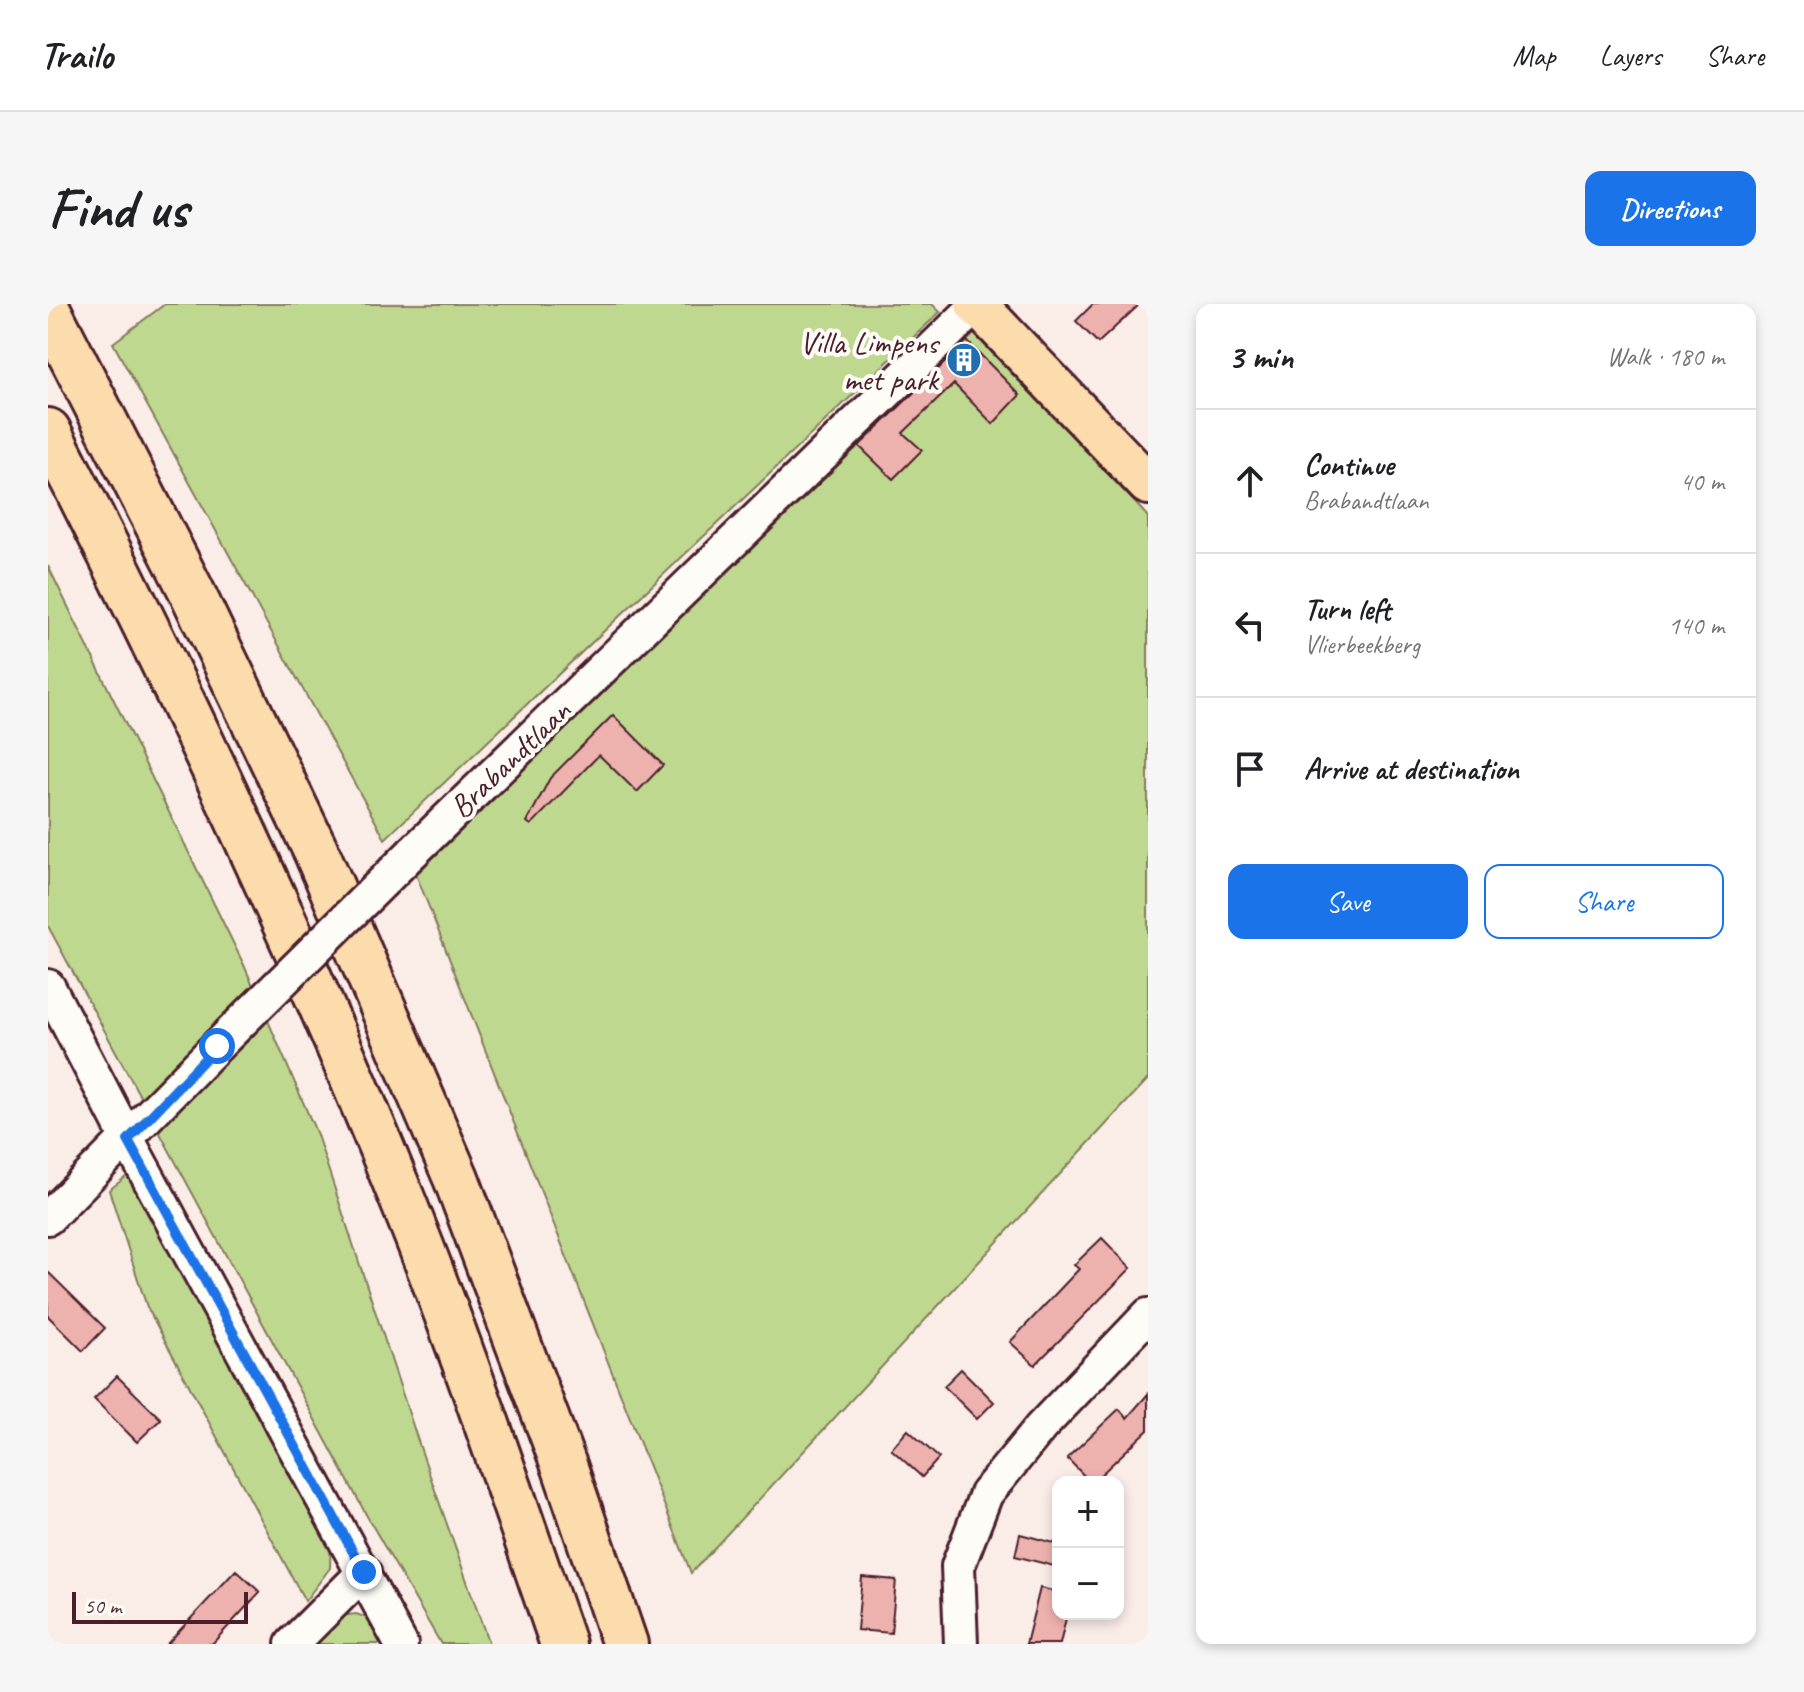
<!DOCTYPE html>
<meta charset="utf-8">
<style>
:root{--surface:#fff;--page:#f6f6f6;--text:#202124;--muted:#757577;--line:#e0e0e0;--accent:#1a73e8}
body{margin:0;font-family:Caveat,sans-serif;background:var(--page);color:var(--text)}
.controls{position:absolute;right:24px;bottom:24px;display:grid;overflow:hidden;border-radius:16px;box-shadow:0 4px 12px #0003}
.controls button{width:72px;height:72px;display:grid;place-items:center;padding:0;border:0;border-bottom:2px solid var(--line);background:var(--surface);color:var(--text);font:40px sans-serif}
.scale{position:absolute;left:24px;bottom:20px;width:176px;box-sizing:border-box;padding-left:8px;border:4px solid #4a1f2b;border-top:0;font-size:22px;line-height:28px;white-space:nowrap;color:#4a1f2b;-webkit-text-stroke:6px #fdfcf7;paint-order:stroke}
.stop{position:absolute;width:24px;height:24px;margin:-18px;border:6px solid #1a73e8;border-radius:50%;background:#fff}
.stop.end{background:#1a73e8;border-color:#fff;box-shadow:0 2px 8px #0008}
.list{margin:0;padding:0;list-style:none}
h2{display:flex;justify-content:space-between;align-items:center;height:104px;margin:0;padding:0 32px;font-size:34px}
h2 small{font-size:26px;font-weight:400;color:var(--muted)}
.list li{display:grid;grid-template-columns:52px 1fr auto;gap:24px;align-items:center;box-sizing:border-box;height:144px;padding:0 32px;border-top:2px solid var(--line)}
.list b{display:block;font-size:30px;white-space:nowrap}
.list p{margin:0;font-size:26px;white-space:nowrap;color:var(--muted)}
.list em{font-size:26px;font-style:normal;color:var(--muted)}
.actions{display:flex;gap:16px;padding:24px 32px}
.actions a{flex:1;padding:18px 0;border:2px solid var(--accent);border-radius:16px;text-align:center;font-size:28px;color:var(--accent)}
.actions .main{background:var(--accent);color:#fff}
.icon{flex:none;width:44px;height:44px;fill:none;stroke:currentColor;stroke-width:2;stroke-linecap:round;stroke-linejoin:round}
.map{position:relative;flex:none;width:1100px;height:1340px;overflow:hidden;border-radius:16px}
header{display:flex;align-items:center;gap:48px;box-sizing:border-box;height:112px;padding:0 40px;background:var(--surface);border-bottom:2px solid var(--line)}
header strong{font-size:38px}
nav{display:flex;gap:44px;margin-inline-start:auto;font-size:28px}
.intro{display:flex;align-items:center;justify-content:space-between;box-sizing:border-box;height:192px;padding:0 48px}
h1{margin:0;font-size:56px}
.button{padding:20px 36px;border-radius:16px;background:var(--accent);color:#fff;font-size:28px;font-weight:700}
main{display:flex;gap:48px;padding:0 48px}
aside{flex:1;background:var(--surface);border-radius:16px;box-shadow:0 4px 12px #0003}
.map>svg:first-child{display:block}
.green{fill:#bfd88f;stroke:#847c5d;stroke-width:2}
.building{fill:#eeb2ae;stroke:#4a1f2b;stroke-width:2}
.lines{fill:none;stroke-linecap:round;stroke-linejoin:round}
.minor-casing{stroke:#4a1f2b;stroke-width:38}
.major-casing{stroke:#4a1f2b;stroke-width:46}
.highway-casing{stroke:#4a1f2b;stroke-width:50}
.minor{stroke:#fdfcf7;stroke-width:32}
.major{stroke:#fcdcac;stroke-width:40}
.highway{stroke:#fcdcac;stroke-width:44}
.minor-bridge-casing{stroke:#4a1f2b;stroke-width:38;stroke-linecap:butt}
.minor-bridge{stroke:#fdfcf7;stroke-width:32}
.route{stroke:#1a73e8;stroke-width:10}
.labels{text-anchor:middle;dominant-baseline:central;stroke-width:8;stroke-linejoin:round;paint-order:stroke}
.poi-label{font-size:32px;fill:#4a1f2b;stroke:#fdfcf7;text-anchor:end}
.street-label{font-size:32px;fill:#4a1f2b;stroke:#fdfcf7}
</style>
<header>
<strong>Trailo</strong>
<nav><a>Map</a><a>Layers</a><a>Share</a></nav>
</header>
<div class="intro"><h1>Find us</h1><a class="button">Directions</a></div>
<main>
<div class="map">
<svg width="1100" height="1340" viewBox="0 0 1100 1340">
<rect width="100%" height="100%" fill="#faede8"/>
<filter id="ink" filterUnits="userSpaceOnUse"><feTurbulence type="fractalNoise" baseFrequency=".0125" numOctaves="2"/><feDisplacementMap in="SourceGraphic" scale="16" xChannelSelector="R" yChannelSelector="G"/><feConvolveMatrix kernelMatrix="1 2 1 2 8 2 1 2 1" color-interpolation-filters="sRGB"/></filter>
<g filter="url(#ink)">
<path class="green" d="M117,0h767l8,8 -555,527 -272,-496z
M931,25l169,188v562l-457,494 -275,-699z
M0,262l196,399 72,167 106,321 67,191h-48l-73,-126 -320,-592z
M83,869l200,365 -1,30 -25,33 -158,-294 -38,-117z
M308,1310l18,6 16,24h-85l27,-27z"/>
<path class="building" d="M1045,0h47l-42,39 -22,-22z
M919,37l53,54 -27,29 -39,-40 -51,49 19,17 -29,29 -34,-33z
M565,411l50,50 -26,27 -38,-37 -68,70 -4,-3 23,-44z
M1054,934l29,30 -96,97 -25,-23 69,-73 -5,-4z
M0,968l57,56 -22,23 -35,-35z
M913,1065l33,33 -17,17 -33,-33z
M69,1072l44,43 -24,23 -43,-43z
M1100,1090v36l-55,52h-3l-23,-24 52,-49 8,9z
M860,1126l31,28 -17,19 -31,-28z
M972,1230l38,10v23l-43,-11z
M188,1266l24,22 -48,52h-45z
M814,1273l34,3 -5,53 -34,-3z
M992,1284l18,4v22h9l-7,30h-34z"/>
<g class="lines">
<defs>
<path id="minor" d="M364,549l565,-548
M0,682l80,154 273,504
M0,914l169,-172
M244,1340l72,-72
M913,1340l-3,-78 28,-72 55,-67 107,-112"/>
<path id="major" d="M928,0l172,180"/>
<path id="highway" d="M0,6l143,280 125,261 140,327 109,290 60,176
M0,127c129,252 250,508 355,770 59,146 109,295 160,443"/>
</defs>
<use href="#minor" class="minor-casing"/>
<use href="#major" class="major-casing"/>
<use href="#highway" class="highway-casing"/>
<use href="#minor" class="minor"/>
<use href="#major" class="major"/>
<use href="#highway" class="highway"/>
<defs>
<path id="minor-bridge" d="M169,742l195,-193"/>
</defs>
<use href="#minor-bridge" class="minor-bridge-casing"/>
<use href="#minor-bridge" class="minor-bridge"/>
</g>
</g>
<g class="lines" filter="url(#ink)">
<path class="route" d="M169,742l-89,94 236,432"/>
</g>
<defs>
<symbol id="building-disc" viewBox="-11 -11 22 22"><circle r="9.5" fill="#1f6fb2" stroke="#fdfcf7"/><path d="M-4-6H4V6H1V3H-1V6H-4ZM-2.5-4.3h1.7v1.8h-1.7ZM.8-4.3h1.7v1.8H.8ZM-2.5-1h1.7V.8h-1.7ZM.8-1h1.7V.8H.8Z" fill="#fff"/></symbol>
</defs>
<g fill-rule="evenodd">
<use href="#building-disc" x="896" y="36" width="40" height="40"/>
</g>
<g class="labels">
<g class="poi-label">
<text x="890" y="38">Villa Limpens<tspan x="890" dy="37">met park</tspan></text>
</g>
<g class="street-label">
<text transform="translate(462 455) rotate(-44)">Brabandtlaan</text>
</g>
</g>
</svg>
<div class="controls">
<button>+</button>
<button>−</button>
</div>
<div class="scale">50 m</div>
<div class="stop" style="left:169px;top:742px"></div>
<div class="stop end" style="left:316px;top:1268px"></div>
</div>
<aside>
<h2>3 min<small>Walk · 180 m</small></h2>
<ul class="list">
<li><svg class="icon" aria-label="ahead" viewBox="0 0 24 24"><path d="M12 20V5M6 11l6-6 6 6"/></svg><div><b>Continue</b><p>Brabandtlaan</p></div><em>40 m</em></li>
<li><svg class="icon" aria-label="left" viewBox="0 0 24 24"><path d="M17 20v-9H6M10 6l-5 5 5 5"/></svg><div><b>Turn left</b><p>Vlierbeekberg</p></div><em>140 m</em></li>
<li><svg class="icon" aria-label="arrive" viewBox="0 0 24 24"><path d="M6 21V4h12l-3 4 3 4H6"/></svg><div><b>Arrive at destination</b></div></li>
</ul>
<div class="actions"><a class="main">Save</a><a>Share</a></div>
</aside>
</main>
